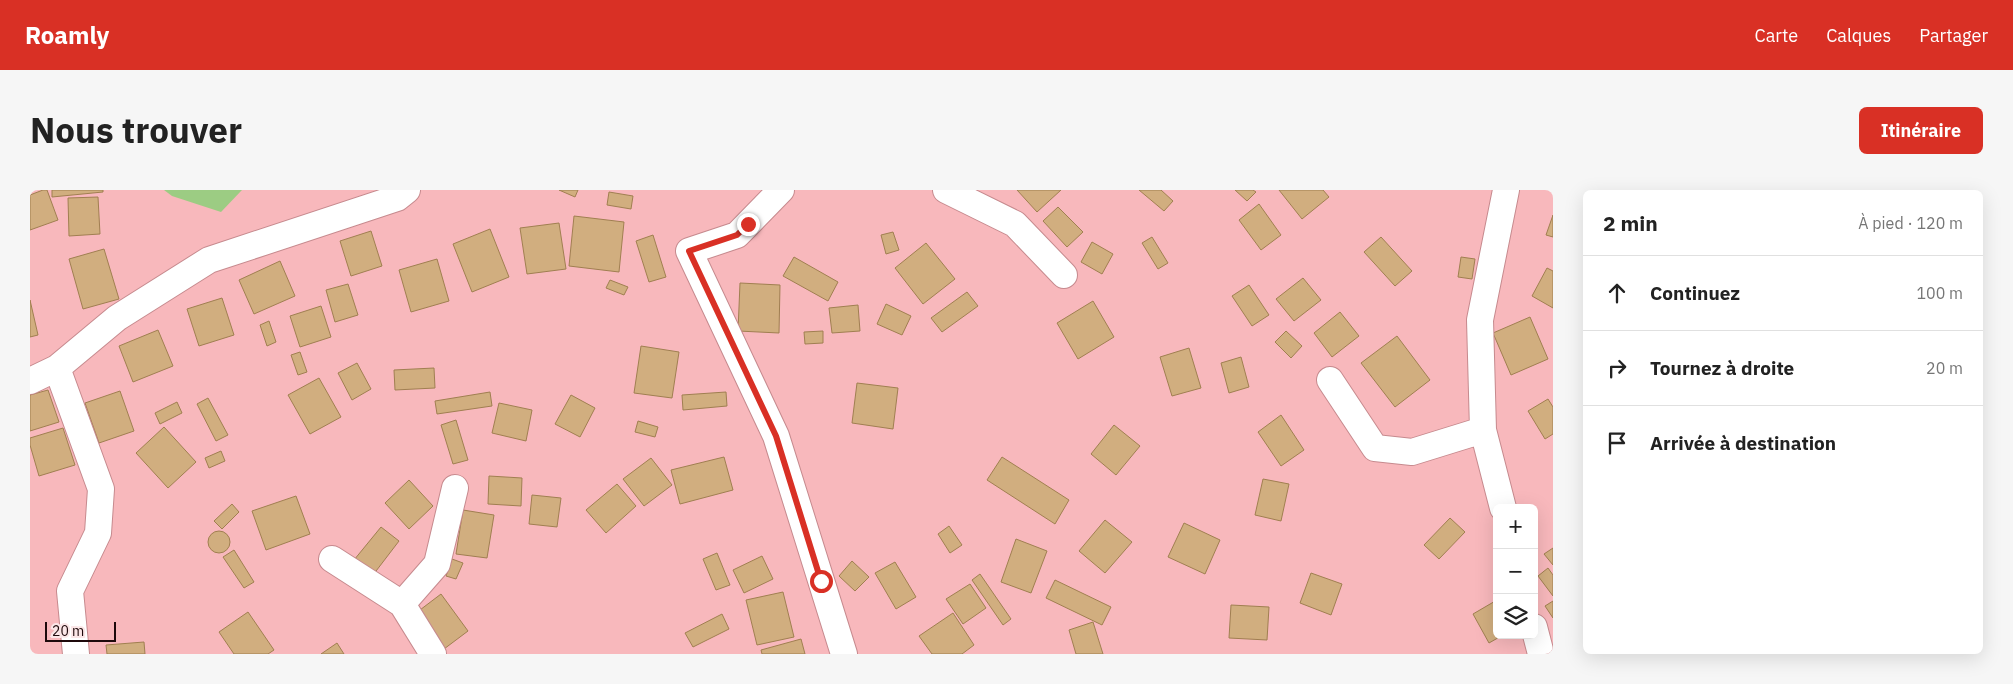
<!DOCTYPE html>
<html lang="fr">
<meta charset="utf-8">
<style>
:root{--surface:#fff;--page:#f6f6f6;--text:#222;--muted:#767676;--line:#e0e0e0;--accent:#d93025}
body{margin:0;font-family:"IBM Plex Sans",sans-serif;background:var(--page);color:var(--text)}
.controls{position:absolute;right:15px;bottom:15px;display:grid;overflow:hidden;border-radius:8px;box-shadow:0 5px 20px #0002}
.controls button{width:45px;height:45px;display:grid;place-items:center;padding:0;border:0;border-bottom:1px solid var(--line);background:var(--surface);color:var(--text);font:25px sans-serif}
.scale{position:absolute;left:15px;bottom:12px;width:71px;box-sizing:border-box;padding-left:5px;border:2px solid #1e090b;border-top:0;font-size:14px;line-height:18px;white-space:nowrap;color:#1e090b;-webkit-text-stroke:4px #fbe6e7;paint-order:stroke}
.stop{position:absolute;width:15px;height:15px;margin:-11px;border:4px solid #d93025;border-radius:50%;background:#fff}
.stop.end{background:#d93025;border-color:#fff;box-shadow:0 1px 5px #0008}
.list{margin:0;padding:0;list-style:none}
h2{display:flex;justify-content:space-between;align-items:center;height:65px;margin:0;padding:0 20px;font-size:21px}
h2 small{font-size:16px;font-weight:400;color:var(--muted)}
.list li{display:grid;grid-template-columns:32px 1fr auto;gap:15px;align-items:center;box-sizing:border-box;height:75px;padding:0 20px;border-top:1px solid var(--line)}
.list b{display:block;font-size:19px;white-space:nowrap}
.list em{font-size:16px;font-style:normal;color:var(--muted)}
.icon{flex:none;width:28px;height:28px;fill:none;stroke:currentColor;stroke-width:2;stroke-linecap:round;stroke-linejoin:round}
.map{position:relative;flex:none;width:1523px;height:464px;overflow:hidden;border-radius:8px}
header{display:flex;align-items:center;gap:30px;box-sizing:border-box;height:70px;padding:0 25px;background:var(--accent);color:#fff}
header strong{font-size:24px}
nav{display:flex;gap:28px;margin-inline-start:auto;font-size:18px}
.intro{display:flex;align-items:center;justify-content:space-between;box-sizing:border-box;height:120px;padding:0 30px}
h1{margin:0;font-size:35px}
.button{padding:12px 22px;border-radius:8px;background:var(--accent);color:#fff;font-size:18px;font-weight:700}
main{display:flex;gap:30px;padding:0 30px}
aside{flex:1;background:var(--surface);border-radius:8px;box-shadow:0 5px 20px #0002}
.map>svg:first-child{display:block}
.green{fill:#9ccc83}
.building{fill:#d1ae7f;stroke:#a07f51}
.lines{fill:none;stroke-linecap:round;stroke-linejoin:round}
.minor-casing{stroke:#c68a8e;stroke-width:28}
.minor{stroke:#fff;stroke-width:26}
.route{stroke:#d93025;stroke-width:6}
</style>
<header>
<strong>Roamly</strong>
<nav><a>Carte</a><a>Calques</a><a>Partager</a></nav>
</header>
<div class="intro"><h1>Nous trouver</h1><a class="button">Itinéraire</a></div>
<main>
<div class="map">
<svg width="1523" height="464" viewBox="0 0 1523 464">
<rect width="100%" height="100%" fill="#f8b8bc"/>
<path class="green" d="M134,0h78l-21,22 -49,-16z"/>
<path class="building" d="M13,0h4l11,30 -28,10v-35z
M22,0h51v2l-51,5z
M529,0h19l-3,7z
M987,0h44l-24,22z
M1109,0h22l12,11 -9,10z
M1205,0h18l3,2 -9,9z
M1249,0h44l6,7 -27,22z
M579,2l24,4 -2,13 -24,-4z
M68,7l2,37 -31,2 -1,-38z
M1229,14l22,31 -20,15 -22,-30z
M1028,17l25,25 -16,15 -24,-26z
M1523,25v22l-7,-2z
M544,26l50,6 -5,50 -50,-6z
M529,33l7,46 -39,5 -7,-46z
M460,39l19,48 -37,15 -19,-48z
M341,41l11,35 -31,10 -11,-35z
M863,42l6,18 -13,4 -5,-19z
M623,45l13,42 -17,5 -13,-41z
M1122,47l16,26 -10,6 -16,-26z
M1351,47l31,34 -17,15 -31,-34z
M1062,52l21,12 -11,20 -21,-12z
M896,53l29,36 -32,25 -28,-36z
M74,59l15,50 -36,10 -14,-50z
M764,67l44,25 -10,19 -45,-25z
M1431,67l14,2 -3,20 -14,-2z
M407,69l12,42 -38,11 -12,-42z
M250,71l15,35 -41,18 -15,-34z
M1517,78l6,3v37l-21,-12z
M1273,88l18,22 -27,21 -18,-22z
M580,90l18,7 -4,8 -18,-7z
M710,93l40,2 -1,48 -41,-2z
M318,94l10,31 -23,7 -9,-32z
M1219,95l20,30 -17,11 -20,-30z
M937,102l11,14 -36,26 -11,-14z
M192,108l12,37 -35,11 -12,-37z
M0,110l8,35 -8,2z
M1063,111l21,36 -36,22 -21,-36z
M856,114l25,12 -9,19 -25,-11z
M828,115l2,26 -28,2 -3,-25z
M291,116l10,31 -31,10 -10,-31z
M1310,122l19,24 -27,21 -18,-24z
M1500,127l18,42 -37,16 -18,-42z
M239,131l7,21 -9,4 -7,-21z
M128,140l15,36 -40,16 -14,-36z
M793,141v12l-18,1 -1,-12z
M1256,141l16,15 -11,12 -16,-16z
M1367,146l33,44 -35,27 -34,-44z
M611,156l38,6 -7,46 -38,-5z
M1159,158l12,40 -29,8 -12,-39z
M270,162l7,20 -9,3 -7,-20z
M1211,167l8,30 -20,6 -8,-30z
M327,173l14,26 -19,11 -14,-27z
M404,178l1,20 -40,2 -1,-20z
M289,188l22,39 -31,17 -22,-39z
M827,193l41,5 -5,41 -41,-6z
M18,200l11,32 -29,9v-36z
M90,201l14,40 -35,12 -14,-40z
M460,202l2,14 -55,8 -2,-13z
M696,202l1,14 -44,4 -1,-15z
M541,205l24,13 -15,29 -25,-13z
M178,208l20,37 -12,6 -19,-37z
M1518,209l5,8v27l-8,5 -17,-28z
M147,212l5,11 -22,11 -5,-11z
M469,213l33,7 -6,31 -34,-8z
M1251,225l23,35 -23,16 -23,-34z
M426,230l12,40 -15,4 -12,-39z
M608,231l20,6 -3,10 -20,-5z
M1084,235l26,21 -24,29 -25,-21z
M134,237l32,35 -28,26 -32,-35z
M33,238l12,37 -36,11 -9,-31v-7z
M191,261l4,10 -16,7 -4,-10z
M694,267l9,33 -53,14 -9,-34z
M972,267l67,43 -14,24 -68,-44z
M621,268l21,27 -28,21 -21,-27z
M459,286l33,2 -1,28 -33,-2z
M1233,289l26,5 -8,37 -26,-6z
M379,290l24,26 -24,23 -24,-26z
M587,294l19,22 -30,27 -20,-23z
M502,305l29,3 -4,29 -28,-3z
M266,306l14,38 -44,16 -14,-39z
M202,314l7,8 -17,17 -8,-8z
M433,320l31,5 -7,43 -31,-4z
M1420,328l15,14 -26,27 -15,-14z
M1075,330l27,22 -27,31 -26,-22z
M1154,333l36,17 -15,34 -37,-17z
M919,336l13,19 -12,8 -12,-19z
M351,337l18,14 -26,34 -19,-15z
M178 352a11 11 0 1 1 22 0a11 11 0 1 1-22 0Z
M986,349l31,12 -16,42 -30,-11z
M1523,358v17l-9,-11z
M204,360l20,32 -10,6 -21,-31z
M687,363l13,32 -14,5 -13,-31z
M732,366l11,23 -29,14 -11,-23z
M422,369l11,4 -7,16 -10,-3z
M822,371l17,16 -14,14 -16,-15z
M865,372l21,35 -20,12 -21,-36z
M1518,378l5,7v21l-15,-20z
M1281,383l31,11 -11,31 -31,-12z
M950,384l31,45 -8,6 -31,-45z
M1025,390l56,27 -9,18 -56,-27z
M940,394l16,24 -23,16 -17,-25z
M753,402l11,45 -37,8 -11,-45z
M411,404l27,37 -24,18 -28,-36z
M1467,410v35h6l-14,8 -16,-29z
M1523,411v17l-8,-12z
M1201,415l38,2 -2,33 -38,-2z
M218,422l26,38 -6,4h-34l-15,-22z
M923,423l21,32 -12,9h-30l-13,-18z
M692,424l7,15 -36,18 -8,-14z
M1063,432l10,32h-27l-7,-24z
M771,449l4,15h-43l-1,-4z
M114,452l1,12h-38l-1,-9z
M307,453l7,11h-23z"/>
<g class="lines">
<defs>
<path id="minor" d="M751,0l-44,45 -48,16 87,185 68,218
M916,0l69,34 49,51
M27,178l44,121 -3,44 -28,58 6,63
M1300,190l45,68 37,4 71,-22
M0,191l27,-13 60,-50 92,-58 188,-62 10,-8
M1473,318l-20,-78 -3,-110 26,-130
M302,369l70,45
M1504,437l7,27
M403,464l-31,-50 35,-40 18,-76"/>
</defs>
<use href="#minor" class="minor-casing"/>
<use href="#minor" class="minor"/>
</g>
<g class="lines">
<path class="route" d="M718,34l-11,11 -48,16 87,185 45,145"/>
</g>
</svg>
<div class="controls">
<button>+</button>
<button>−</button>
<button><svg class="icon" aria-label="layers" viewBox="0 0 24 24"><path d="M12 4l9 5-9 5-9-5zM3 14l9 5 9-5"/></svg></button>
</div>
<div class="scale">20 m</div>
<div class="stop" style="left:791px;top:391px"></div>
<div class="stop end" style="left:718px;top:34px"></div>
</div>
<aside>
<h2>2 min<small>À pied · 120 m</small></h2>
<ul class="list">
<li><svg class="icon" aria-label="ahead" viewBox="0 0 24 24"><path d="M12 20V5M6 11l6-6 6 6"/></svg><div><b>Continuez</b></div><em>100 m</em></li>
<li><svg class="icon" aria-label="right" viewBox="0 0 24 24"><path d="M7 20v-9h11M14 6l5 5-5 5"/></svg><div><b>Tournez à droite</b></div><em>20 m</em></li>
<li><svg class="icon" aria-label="arrive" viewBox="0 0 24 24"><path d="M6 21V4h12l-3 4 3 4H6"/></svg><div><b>Arrivée à destination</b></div></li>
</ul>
</aside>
</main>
